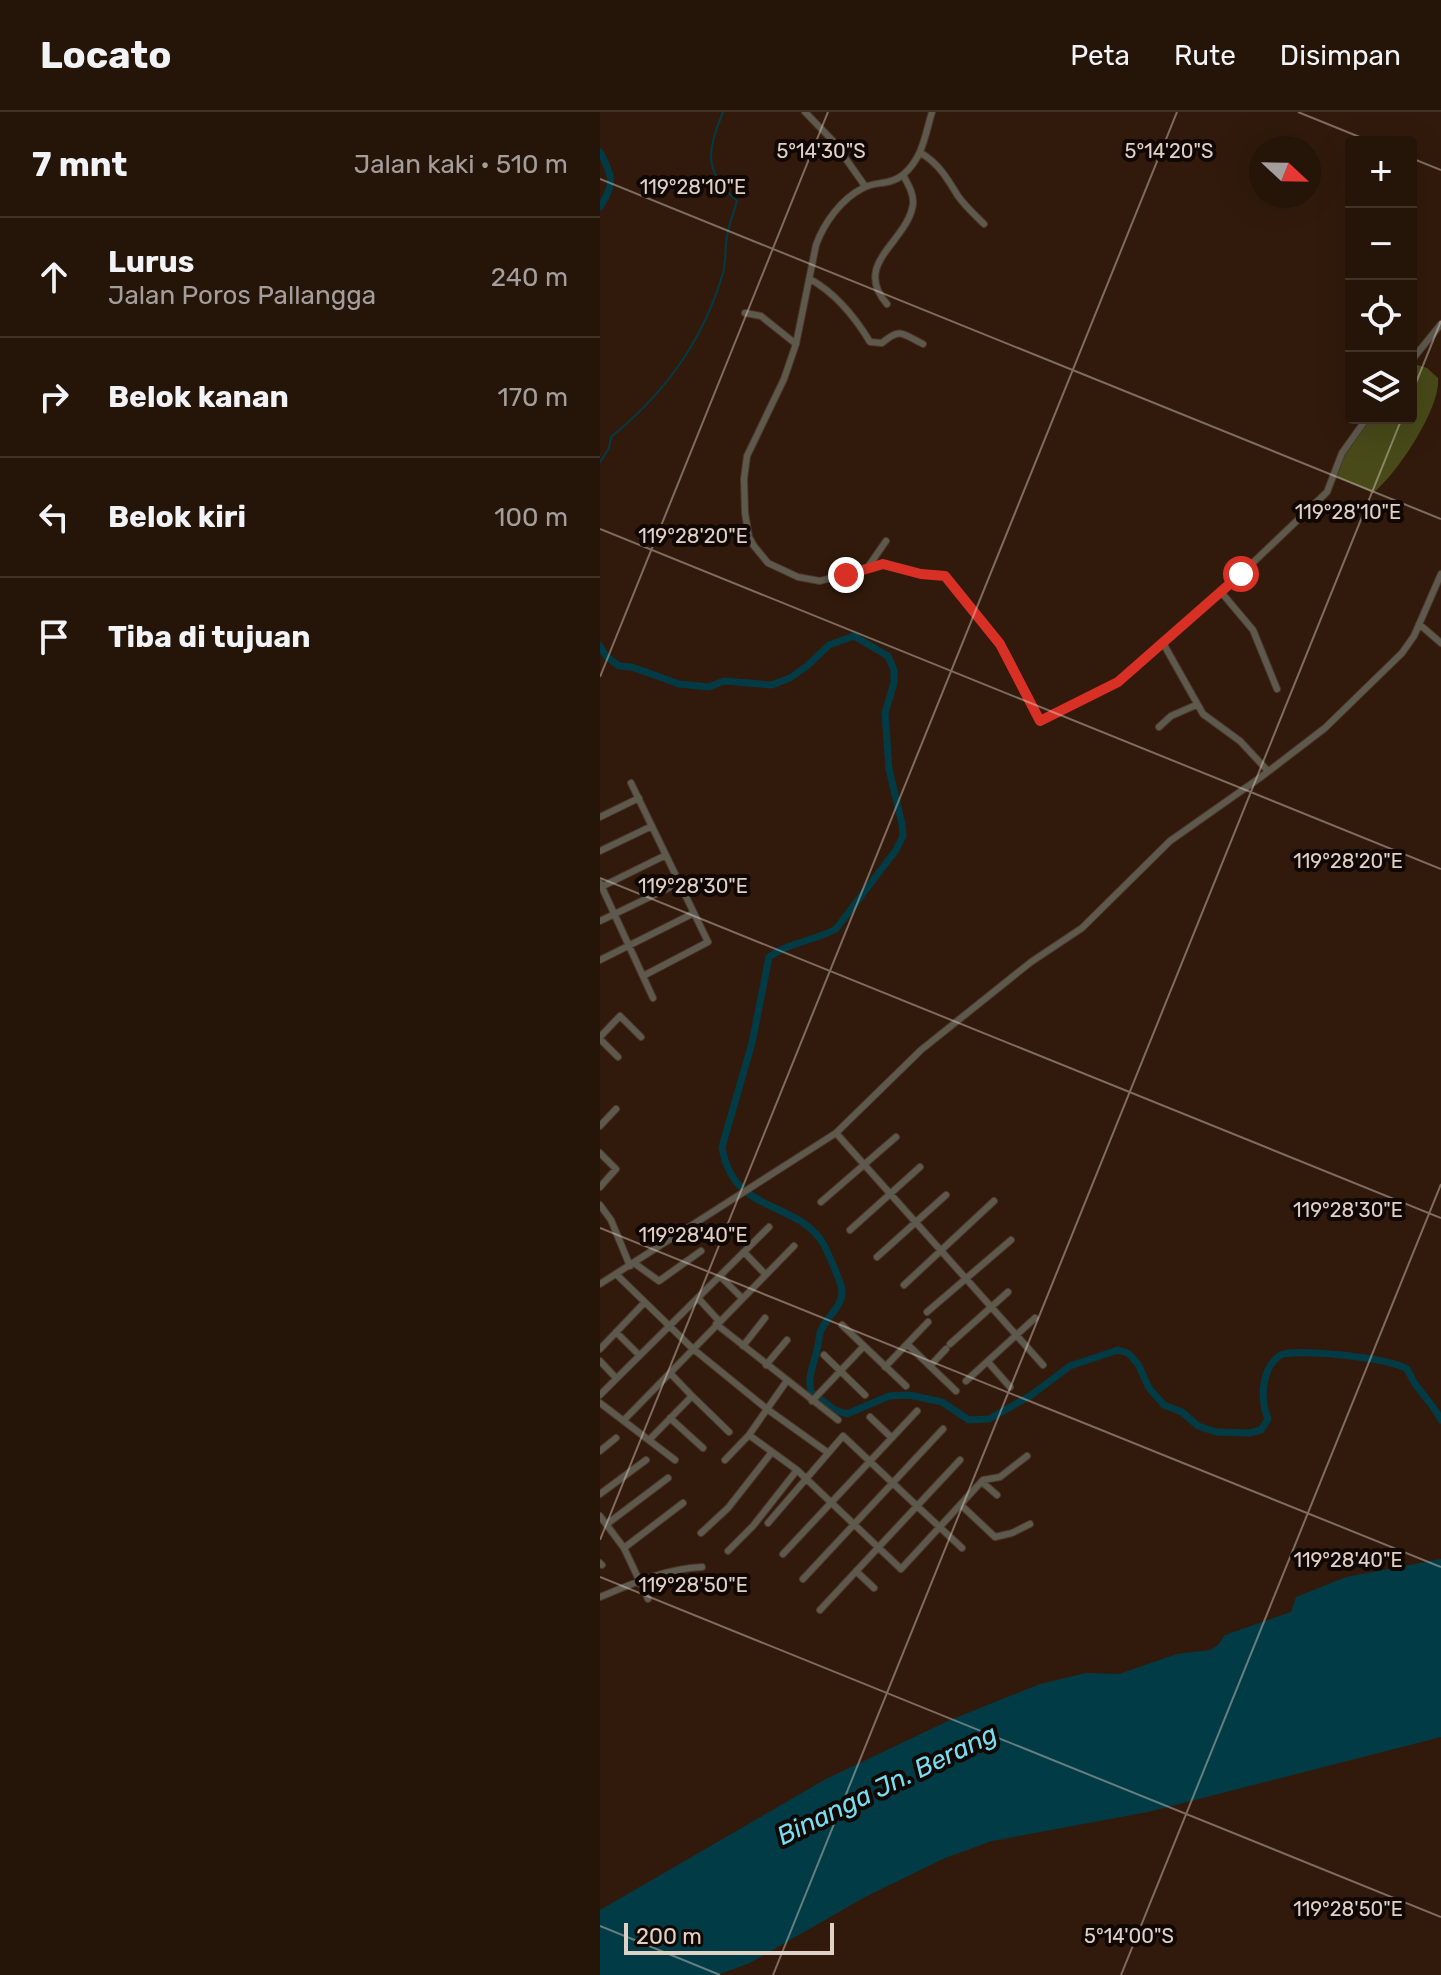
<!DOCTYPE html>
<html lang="id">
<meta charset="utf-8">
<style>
:root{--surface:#251408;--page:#2d1d12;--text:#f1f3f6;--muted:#a39e9c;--line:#423329}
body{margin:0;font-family:Rubik,sans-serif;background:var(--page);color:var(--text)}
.controls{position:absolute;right:24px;top:24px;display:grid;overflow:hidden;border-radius:8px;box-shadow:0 8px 32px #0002}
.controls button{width:72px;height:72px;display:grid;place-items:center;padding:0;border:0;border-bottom:2px solid var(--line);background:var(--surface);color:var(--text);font:40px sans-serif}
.compass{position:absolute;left:649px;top:24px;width:72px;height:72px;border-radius:50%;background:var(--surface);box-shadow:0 8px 32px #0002;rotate:112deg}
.scale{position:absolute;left:24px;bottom:20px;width:210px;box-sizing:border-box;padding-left:8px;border:4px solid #e0d1c7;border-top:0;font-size:22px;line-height:28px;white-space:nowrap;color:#e0d1c7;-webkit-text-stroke:6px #120803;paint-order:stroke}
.stop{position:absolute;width:24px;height:24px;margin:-18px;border:6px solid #d93025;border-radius:50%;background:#fff}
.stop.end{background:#d93025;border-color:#fff;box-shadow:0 2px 8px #0008}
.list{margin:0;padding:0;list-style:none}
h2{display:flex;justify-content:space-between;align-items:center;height:104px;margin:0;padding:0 32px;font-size:34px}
h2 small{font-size:26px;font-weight:400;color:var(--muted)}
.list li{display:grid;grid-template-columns:52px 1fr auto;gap:24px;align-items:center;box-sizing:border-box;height:120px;padding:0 32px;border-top:2px solid var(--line)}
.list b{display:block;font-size:30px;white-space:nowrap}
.list p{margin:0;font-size:26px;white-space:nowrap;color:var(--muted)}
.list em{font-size:26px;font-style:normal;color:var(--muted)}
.icon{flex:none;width:44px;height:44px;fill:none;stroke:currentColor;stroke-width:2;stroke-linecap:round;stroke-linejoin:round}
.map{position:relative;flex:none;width:841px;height:1863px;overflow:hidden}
header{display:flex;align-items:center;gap:48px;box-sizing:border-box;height:112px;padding:0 40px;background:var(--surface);border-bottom:2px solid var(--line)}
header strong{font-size:38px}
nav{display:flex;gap:44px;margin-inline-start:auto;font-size:28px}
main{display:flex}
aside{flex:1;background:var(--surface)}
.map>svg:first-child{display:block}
.green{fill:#484a19}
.water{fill:#013c46}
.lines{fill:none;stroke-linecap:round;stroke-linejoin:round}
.stream{stroke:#013c46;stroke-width:2}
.canal{stroke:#013c46;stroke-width:7}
.minor-casing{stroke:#4d3729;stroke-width:8}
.minor{stroke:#5d594d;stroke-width:6}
.route{stroke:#d93025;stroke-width:10}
.ticks{fill:none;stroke:#e0d1c7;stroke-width:2;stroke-opacity:0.45}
.labels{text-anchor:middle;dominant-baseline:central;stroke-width:8;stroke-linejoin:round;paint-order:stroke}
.water-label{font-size:26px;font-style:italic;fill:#76def3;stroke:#120803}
.ticks-label{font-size:20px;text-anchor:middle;fill:#e0d1c7;stroke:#120803;stroke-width:8;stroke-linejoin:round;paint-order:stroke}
</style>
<header>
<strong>Locato</strong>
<nav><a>Peta</a><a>Rute</a><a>Disimpan</a></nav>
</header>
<main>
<aside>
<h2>7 mnt<small>Jalan kaki · 510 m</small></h2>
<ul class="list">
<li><svg class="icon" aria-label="ahead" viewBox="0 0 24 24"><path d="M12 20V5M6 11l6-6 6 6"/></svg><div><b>Lurus</b><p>Jalan Poros Pallangga</p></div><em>240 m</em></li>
<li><svg class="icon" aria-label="right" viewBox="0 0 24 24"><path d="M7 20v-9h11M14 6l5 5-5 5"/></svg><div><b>Belok kanan</b></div><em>170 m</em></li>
<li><svg class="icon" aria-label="left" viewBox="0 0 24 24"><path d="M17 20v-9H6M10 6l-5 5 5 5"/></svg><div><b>Belok kiri</b></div><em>100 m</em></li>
<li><svg class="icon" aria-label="arrive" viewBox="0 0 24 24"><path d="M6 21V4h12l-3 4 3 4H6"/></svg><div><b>Tiba di tujuan</b></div></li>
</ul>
</aside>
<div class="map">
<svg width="841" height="1863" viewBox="0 0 841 1863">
<rect width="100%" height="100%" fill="#311a0b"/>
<path class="green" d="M811,251l16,5 11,10c3,30 -41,96 -65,115l-34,-15 -3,-2 6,-17 27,-41h42z"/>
<path class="water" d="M841,1447v178l-293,75 -156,29 -47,17 -80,39 -115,66 -33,12h-117v-65l226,-131 122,-58 92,-37 46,-11 33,1 58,-20 33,-4 8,-5 7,-10 66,-23 5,-15 50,-20z"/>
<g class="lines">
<path class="stream" d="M0,350l9,-14 2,-11c54,-44 92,-96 112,-164 3,-12 2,-25 4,-37 2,-12 7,-24 10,-35 -34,-30 -30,-50 -14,-89"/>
<path class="canal" d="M0,40c13,24 15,32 0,55
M0,534l6,10 13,10 13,1 47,17 30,3 15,-6 48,4 18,-7 17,-12 22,-21 25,-9 34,20 6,14v13l-9,30 4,56 13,55 1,12 -7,14 -60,79c-22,12 -46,13 -67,28l-17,86 -30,104c11,69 76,52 102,98 4,8 17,37 18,45 1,18 -17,27 -22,43 -1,4 -1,8 -2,12 -3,18 -11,29 -7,47l24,18 12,4 42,-18 20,-1 33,7 27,18 20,-1 41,-23 40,-30 48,-16 10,3 10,11 11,24 15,17 18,7 16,14 18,6 33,1 12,-3 7,-11c-8,-19 -7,-49 11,-63 10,-9 114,2 128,13 0,0 5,9 5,10 9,15 22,26 29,41"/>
<defs>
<path id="minor" d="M205,0l29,30 31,44
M332,0c-7,23 -9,45 -28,62 -14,12 -29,7 -41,14 -22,11 -39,35 -47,57l-20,99 -12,35 -37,77 -3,23 1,34 4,24 5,9 14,17 30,14 22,4 63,-17 38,10 24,2 61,77 32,66 3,1 77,-38 123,-108 86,-82 15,-39 25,-35
M321,41c18,11 26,25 37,43 7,10 17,19 26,28
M210,167c25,14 45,38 60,63l12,1c19,-16 20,-9 41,1
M287,192c-36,-41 21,-62 26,-100 1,-10 -5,-20 -10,-29
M145,201l16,3 35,28
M811,249l30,-37
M268,455l18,-26
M621,480l32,38 24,59
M819,512l22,19
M563,531l40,71 37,27 28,30
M559,615l12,-11 25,-11
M31,671l77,159 -65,34
M0,705l39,-19
M0,739l52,-25
M0,771l53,115
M1,775l65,-32
M0,809l79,-38
M0,848l94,-47
M0,925l20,-21 21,21
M0,927l18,18
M0,1014l16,-17
M236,1021l207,232
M0,1041l16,16 -16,18
M221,1090l75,-65
M0,1093l11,15 19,46
M250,1118l70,-63
M144,1140l21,22
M277,1145l69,-62
M34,1151l25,18 42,-30
M16,1162l76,74 75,61 60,43
M120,1164l22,22
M0,1172l236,-151 85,-83 110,-88 51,-34 88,-87 91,-64 64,-49 77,-75 12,-17 27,-62
M304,1173l90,-84
M98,1186l21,23
M327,1200l84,-72
M116,1212l122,96
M242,1213l64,61
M16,1220l23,23
M307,1232l49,47
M350,1232l58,-52
M143,1234l22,-28
M0,1237l44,-46
M224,1243l41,40
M0,1249l16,17
M388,1250l22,25
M166,1253l21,-25
M330,1254l16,-17
M285,1255l43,-45
M70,1261l22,23
M366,1269l69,-63
M0,1283l169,-168
M212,1289l52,-55
M0,1291l75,57
M270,1305l22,21
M70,1306l33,30
M24,1308l170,-174
M149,1323l48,35 104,99 82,-89 17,-3 27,-21
M50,1327l42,-43 37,36
M0,1339l16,-13
M125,1348l24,-25 37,-53
M360,1348l-43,46 45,42
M382,1370l15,13
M0,1382l46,-34
M361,1393l34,32 17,-4 18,-9
M0,1404l24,32 24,51
M168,1411l75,-87 74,70 -97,104
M7,1412l61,-46
M101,1421l27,-25 44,-56
M24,1436l59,-45
M128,1439l25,-25 44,-56
M183,1442l134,-143
M0,1451l2,2
M256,1459l18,17
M203,1467l140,-150
M0,1485c34,-14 65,-28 102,-30"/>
</defs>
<use href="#minor" class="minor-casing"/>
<use href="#minor" class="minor"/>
</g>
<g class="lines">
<path class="route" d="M246,463l37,-11 38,10 24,2 55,68 40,77 78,-39 123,-108"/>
</g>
<path class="ticks" d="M698,0l74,30M811,46l30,12M0,67l841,340M811,283l30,-74M0,417l841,340M0,565l228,-565M0,766l841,340M0,1116l841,339M0,1428l577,-1428M0,1465l841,340M0,1814l120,49M173,1863l629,-1557M521,1863l320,-791"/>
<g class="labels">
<g class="water-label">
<text transform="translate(287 1673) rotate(-26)">Binanga Jn. Berang</text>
</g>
</g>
<g class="ticks-label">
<text x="221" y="46">5°14'30"S</text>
<text x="569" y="46">5°14'20"S</text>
<text x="93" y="82">119°28'10"E</text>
<text x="748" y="407">119°28'10"E</text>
<text x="93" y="431">119°28'20"E</text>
<text x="748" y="756">119°28'20"E</text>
<text x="93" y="781">119°28'30"E</text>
<text x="748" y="1105">119°28'30"E</text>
<text x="93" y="1130">119°28'40"E</text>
<text x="748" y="1455">119°28'40"E</text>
<text x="93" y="1480">119°28'50"E</text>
<text x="748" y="1804">119°28'50"E</text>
<text x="529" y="1831">5°14'00"S</text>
</g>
</svg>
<div class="controls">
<button>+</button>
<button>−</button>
<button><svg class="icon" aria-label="locate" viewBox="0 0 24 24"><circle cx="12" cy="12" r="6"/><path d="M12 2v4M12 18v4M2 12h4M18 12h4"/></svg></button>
<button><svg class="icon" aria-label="layers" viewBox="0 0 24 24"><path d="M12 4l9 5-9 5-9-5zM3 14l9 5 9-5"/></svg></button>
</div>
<svg class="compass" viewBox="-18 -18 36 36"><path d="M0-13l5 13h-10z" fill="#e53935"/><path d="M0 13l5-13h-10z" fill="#a39e9c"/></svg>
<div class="scale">200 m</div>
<div class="stop" style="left:641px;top:462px"></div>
<div class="stop end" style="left:246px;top:463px"></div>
</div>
</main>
